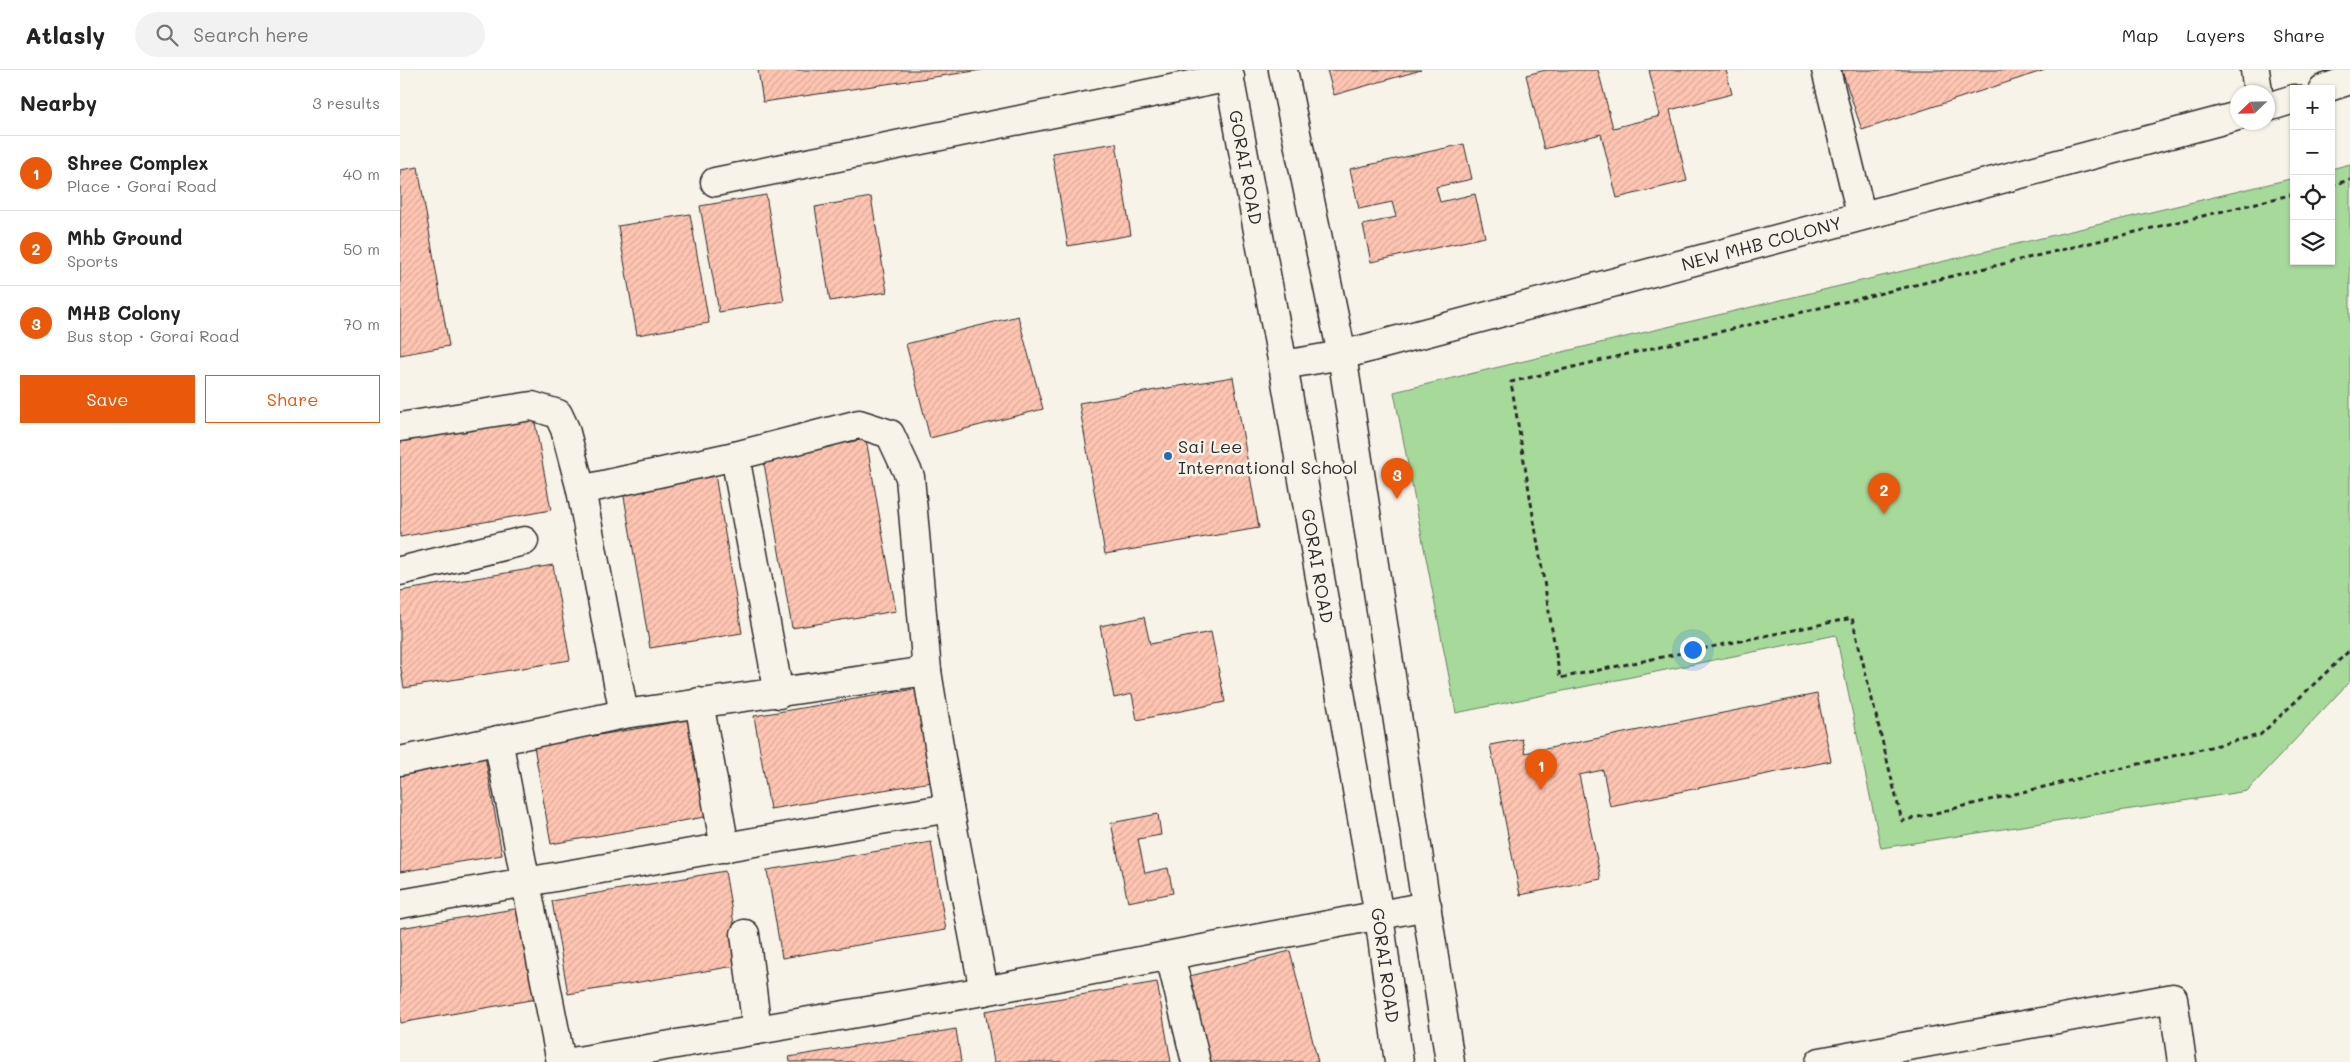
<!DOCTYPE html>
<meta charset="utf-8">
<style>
:root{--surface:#fff;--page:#f2f2f2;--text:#222;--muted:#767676;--line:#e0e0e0;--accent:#ea580c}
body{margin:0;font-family:Mali,sans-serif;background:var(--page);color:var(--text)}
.controls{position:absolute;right:15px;top:15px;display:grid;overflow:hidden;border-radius:0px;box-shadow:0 1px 4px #0004}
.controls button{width:45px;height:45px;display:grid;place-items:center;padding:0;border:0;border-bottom:1px solid var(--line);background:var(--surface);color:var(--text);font:25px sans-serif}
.compass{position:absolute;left:1830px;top:15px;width:45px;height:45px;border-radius:50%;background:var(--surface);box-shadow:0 1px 4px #0004;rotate:247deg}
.you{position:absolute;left:1292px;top:579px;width:18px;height:18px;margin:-12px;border:4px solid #fff;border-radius:50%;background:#1a73e8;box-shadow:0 0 0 8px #1a73e833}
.badge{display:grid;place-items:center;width:32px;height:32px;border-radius:50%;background:var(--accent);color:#fff;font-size:16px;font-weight:700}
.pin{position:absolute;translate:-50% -41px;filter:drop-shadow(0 1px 2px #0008)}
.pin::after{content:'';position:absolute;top:26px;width:18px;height:15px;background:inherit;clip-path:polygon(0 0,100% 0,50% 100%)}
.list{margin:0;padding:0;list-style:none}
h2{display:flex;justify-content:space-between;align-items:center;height:65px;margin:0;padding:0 20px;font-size:21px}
h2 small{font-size:16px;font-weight:400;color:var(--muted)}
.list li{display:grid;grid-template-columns:32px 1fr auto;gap:15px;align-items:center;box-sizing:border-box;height:75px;padding:0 20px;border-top:1px solid var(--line)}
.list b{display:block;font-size:19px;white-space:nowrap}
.list p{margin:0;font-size:16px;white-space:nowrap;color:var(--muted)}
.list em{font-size:16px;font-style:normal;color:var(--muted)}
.actions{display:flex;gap:10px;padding:15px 20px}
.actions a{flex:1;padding:11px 0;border:1px solid var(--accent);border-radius:0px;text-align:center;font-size:18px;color:var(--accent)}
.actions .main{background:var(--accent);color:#fff}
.icon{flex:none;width:28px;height:28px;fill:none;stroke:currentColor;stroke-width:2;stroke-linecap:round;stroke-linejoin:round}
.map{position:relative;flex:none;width:1950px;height:992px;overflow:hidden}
header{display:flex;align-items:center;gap:30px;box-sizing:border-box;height:70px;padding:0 25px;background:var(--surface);border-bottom:1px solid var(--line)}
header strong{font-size:24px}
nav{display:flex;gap:28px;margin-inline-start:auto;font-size:18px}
.search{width:350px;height:45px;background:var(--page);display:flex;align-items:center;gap:12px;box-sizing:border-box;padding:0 18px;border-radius:28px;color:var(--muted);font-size:19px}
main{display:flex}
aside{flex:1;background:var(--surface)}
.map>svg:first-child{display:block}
.pitch{fill:#a7d99b;stroke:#698263}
.building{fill:url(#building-hatch);stroke:#2b2b2b}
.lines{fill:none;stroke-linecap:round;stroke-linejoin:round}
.minor-casing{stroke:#2b2b2b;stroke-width:31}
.major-casing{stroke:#2b2b2b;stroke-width:31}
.path{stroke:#2b2b2b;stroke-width:3;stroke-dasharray:5 4;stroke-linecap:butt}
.minor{stroke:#f7f3e8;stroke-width:28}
.major{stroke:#f7f3e8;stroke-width:28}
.poi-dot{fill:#1f6fb2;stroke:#f7f3e8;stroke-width:2}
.labels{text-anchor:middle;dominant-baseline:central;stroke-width:5;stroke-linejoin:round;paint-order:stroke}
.street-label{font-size:18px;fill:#2b2b2b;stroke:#f7f3e8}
.poi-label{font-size:18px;fill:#2b2b2b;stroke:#f7f3e8;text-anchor:start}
</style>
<header>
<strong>Atlasly</strong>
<div class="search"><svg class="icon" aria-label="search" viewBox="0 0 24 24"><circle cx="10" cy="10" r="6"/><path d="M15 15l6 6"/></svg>Search here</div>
<nav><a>Map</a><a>Layers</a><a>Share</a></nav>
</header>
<main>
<aside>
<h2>Nearby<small>3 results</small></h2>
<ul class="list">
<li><span class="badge">1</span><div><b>Shree Complex</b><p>Place · Gorai Road</p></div><em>40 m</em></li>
<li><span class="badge">2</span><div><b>Mhb Ground</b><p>Sports</p></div><em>50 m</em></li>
<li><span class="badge">3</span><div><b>MHB Colony</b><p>Bus stop · Gorai Road</p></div><em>70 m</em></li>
</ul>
<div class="actions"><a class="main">Save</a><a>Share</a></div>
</aside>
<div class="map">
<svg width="1950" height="992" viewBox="0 0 1950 992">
<defs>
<pattern id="building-hatch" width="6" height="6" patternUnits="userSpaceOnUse" patternTransform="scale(1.25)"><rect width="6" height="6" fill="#fec5b2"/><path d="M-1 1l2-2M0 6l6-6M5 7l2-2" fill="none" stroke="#daa999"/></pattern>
</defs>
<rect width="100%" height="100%" fill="#f7f3e8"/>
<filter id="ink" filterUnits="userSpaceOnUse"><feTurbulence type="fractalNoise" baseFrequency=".02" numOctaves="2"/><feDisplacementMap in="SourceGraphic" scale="10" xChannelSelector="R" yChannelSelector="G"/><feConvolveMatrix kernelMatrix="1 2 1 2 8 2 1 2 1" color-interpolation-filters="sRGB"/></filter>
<g filter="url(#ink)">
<path class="pitch" d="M1950,94v517l-103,110 -366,57 -45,-213 -380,78 -62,-321 900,-214v83h37v-92z"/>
<path class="building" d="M358,0h224l-219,32z
M927,0h94l-87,25z
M1146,0h52l15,58 47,-12 -11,-46h77l6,24 -62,16 17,71 -70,17 -16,-64 -57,15 -18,-74z
M1444,0h201l-183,60 -20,-59z
M716,73l15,92 -63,11 -16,-93z
M1064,74l8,35 -36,8 4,15 35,-8 10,43 -114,25 -8,-37 33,-8 -4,-15 -33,7 -9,-40z
M18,97l31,179 -49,9v-185z
M366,125l18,106 -65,11 -19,-106z
M471,127l16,95 -57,9 -15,-94z
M290,144l19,109 -72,12 -19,-109z
M618,246l25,93 -113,29 -24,-94z
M833,307l26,151 -154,26 -26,-151z
M134,347l17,93 -151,27v-95z
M466,369l30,172 -104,17 -29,-171z
M314,399l28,164 -92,15 -28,-163z
M153,495l17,95 -166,28 -4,-25v-72z
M744,547l6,27 61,-12 14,70 -88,18 -5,-26 -18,4 -14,-72z
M515,619l16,93 -161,27 -16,-93z
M1417,624l14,67 -221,45 -7,-36 -24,5 22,104 -81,16 -30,-150 32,-6 3,14z
M294,649l16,97 -159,28 -17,-98z
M85,686l17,99 -102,17v-101z
M758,744l3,21 -23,4 7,34 23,-5 5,25 -45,9 -17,-79z
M531,772l15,88 -164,28 -15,-88z
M325,801l16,94 -173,29 -16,-93z
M120,838l16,91 -136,24v-95z
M890,881l28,111h-111l-21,-85z
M757,912l14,80h-177l-9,-51z
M556,959l5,33h-171l-1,-5z"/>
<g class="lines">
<defs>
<g id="minor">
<path d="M1426,0l35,144"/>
<path d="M1855,0l3,22"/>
<path d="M1923,19l27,-9"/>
<path d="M1868,37l26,-8"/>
<path d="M315,112l515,-105"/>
<path id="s1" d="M883,295l59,-10 896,-239"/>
<path d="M0,357l132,-21 26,8 7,15 16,61 43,224"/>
<path d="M335,386l44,238"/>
<path d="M181,420l154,-34 124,-32 31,10 20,43 17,194"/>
<path d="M0,501l124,-30"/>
<path d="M299,632l26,146"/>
<path d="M98,670l63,322"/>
<path d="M0,691l224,-47 303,-43 22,137 35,183"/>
<path d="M0,834l549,-96"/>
<path d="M345,864l12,96"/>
<path d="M770,886l26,106"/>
<path d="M172,992l412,-71 443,-85"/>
<path d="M1420,992l353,-64 9,64"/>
</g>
<g id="major">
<path id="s2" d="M828,0l55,295 96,551 20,146"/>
<path d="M883,0l59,285 108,707"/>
</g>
</defs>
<use href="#minor" class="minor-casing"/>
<use href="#major" class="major-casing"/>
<path class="path" d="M1931,115l19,-5
M1894,124l-783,188 49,296 292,-60 50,203 358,-86 90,-85"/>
<use href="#minor" class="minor"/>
<use href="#major" class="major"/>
</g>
</g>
<circle class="poi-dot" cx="768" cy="386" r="5"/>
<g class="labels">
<g class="street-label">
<text stroke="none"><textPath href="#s2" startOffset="99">GORAI ROAD</textPath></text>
<text stroke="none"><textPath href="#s1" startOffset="494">NEW MHB COLONY</textPath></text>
<text stroke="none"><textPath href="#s2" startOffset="504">GORAI ROAD</textPath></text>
<text stroke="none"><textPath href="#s2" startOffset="909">GORAI ROAD</textPath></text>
</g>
<g class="poi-label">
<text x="778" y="376">Sai Lee<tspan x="778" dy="21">International School</tspan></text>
</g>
</g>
</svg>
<div class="controls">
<button>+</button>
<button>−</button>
<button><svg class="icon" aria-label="locate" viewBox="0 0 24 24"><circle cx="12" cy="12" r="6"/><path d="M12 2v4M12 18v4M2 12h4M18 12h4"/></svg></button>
<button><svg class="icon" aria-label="layers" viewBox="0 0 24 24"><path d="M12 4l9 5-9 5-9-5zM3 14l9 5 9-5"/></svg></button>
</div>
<svg class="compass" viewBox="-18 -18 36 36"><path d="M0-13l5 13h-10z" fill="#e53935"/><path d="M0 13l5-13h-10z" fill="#767676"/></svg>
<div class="you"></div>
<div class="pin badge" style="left:1141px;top:720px">1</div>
<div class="pin badge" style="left:1484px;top:444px">2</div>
<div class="pin badge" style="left:997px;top:429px">3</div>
</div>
</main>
